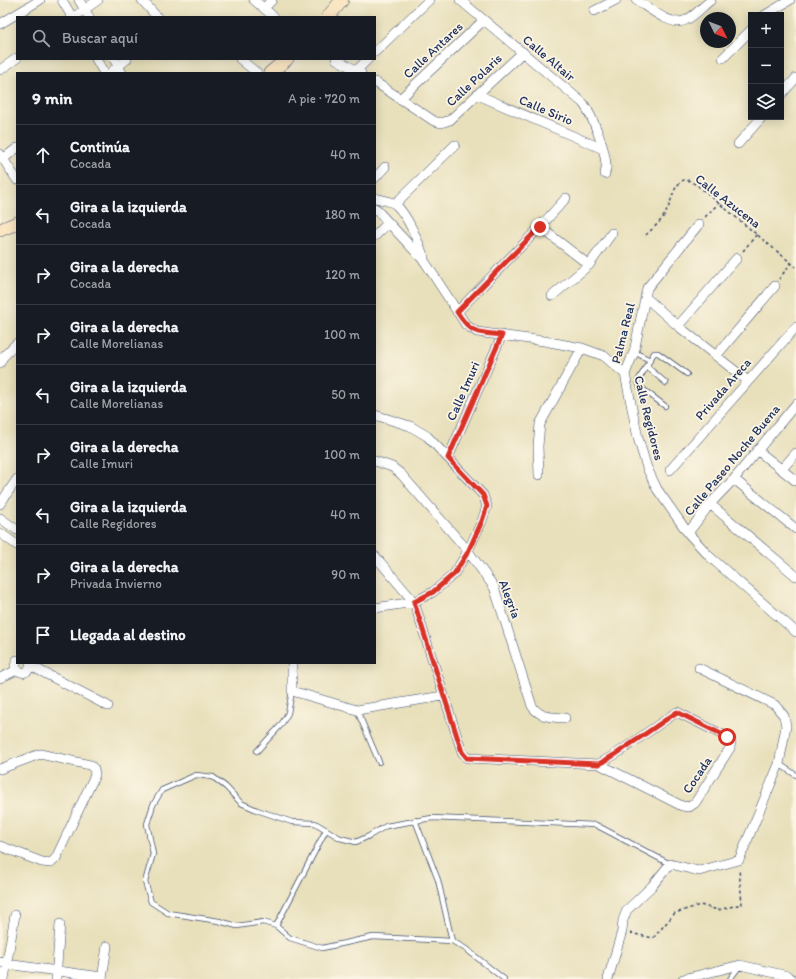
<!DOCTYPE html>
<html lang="es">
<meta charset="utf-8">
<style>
:root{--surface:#171b24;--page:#242831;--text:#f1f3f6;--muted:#9ea1a6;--line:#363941}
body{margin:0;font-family:Itim,sans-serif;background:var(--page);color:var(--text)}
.controls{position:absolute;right:12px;top:12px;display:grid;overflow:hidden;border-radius:0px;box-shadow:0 2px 10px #0003}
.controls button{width:36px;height:36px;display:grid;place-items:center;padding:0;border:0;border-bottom:1px solid var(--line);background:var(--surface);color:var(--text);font:20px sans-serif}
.compass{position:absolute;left:700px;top:12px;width:36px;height:36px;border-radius:50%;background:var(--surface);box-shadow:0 2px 10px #0003;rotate:132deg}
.stop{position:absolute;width:12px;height:12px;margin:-9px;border:3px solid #d93025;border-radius:50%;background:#fff}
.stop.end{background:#d93025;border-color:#fff;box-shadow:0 1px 4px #0008}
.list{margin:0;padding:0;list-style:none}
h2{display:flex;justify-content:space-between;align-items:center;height:52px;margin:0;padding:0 16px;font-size:17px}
h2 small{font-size:13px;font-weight:400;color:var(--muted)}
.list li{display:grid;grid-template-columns:26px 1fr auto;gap:12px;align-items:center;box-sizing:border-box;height:60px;padding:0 16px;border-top:1px solid var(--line)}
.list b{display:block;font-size:15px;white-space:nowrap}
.list p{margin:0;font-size:13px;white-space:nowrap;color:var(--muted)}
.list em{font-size:13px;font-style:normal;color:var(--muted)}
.icon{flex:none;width:22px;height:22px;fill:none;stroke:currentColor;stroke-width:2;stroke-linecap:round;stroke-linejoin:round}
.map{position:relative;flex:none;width:796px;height:979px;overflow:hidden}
.search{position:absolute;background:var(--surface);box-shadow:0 2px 10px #0003;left:16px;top:16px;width:360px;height:44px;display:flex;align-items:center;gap:10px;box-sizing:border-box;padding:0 14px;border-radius:0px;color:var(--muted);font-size:15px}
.panel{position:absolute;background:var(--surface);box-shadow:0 2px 10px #0003;left:16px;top:72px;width:360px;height:592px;border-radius:0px}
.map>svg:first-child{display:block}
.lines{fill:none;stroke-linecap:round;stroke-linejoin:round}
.lane-casing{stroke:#3a4a6c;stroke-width:6}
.street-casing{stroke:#3a4a6c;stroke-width:10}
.secondary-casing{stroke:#3a4a6c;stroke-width:14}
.path{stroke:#3a4a6c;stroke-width:1.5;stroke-dasharray:3 3;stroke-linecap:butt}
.lane{stroke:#fff;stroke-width:4.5}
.street{stroke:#fff;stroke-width:9}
.secondary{stroke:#fbe6c4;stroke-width:13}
.route{stroke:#d93025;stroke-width:5}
.labels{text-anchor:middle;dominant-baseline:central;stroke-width:3.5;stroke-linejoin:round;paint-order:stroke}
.street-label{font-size:13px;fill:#1b2f5e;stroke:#fcf5e5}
</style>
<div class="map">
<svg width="796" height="979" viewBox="0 0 796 979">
<rect width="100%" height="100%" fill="#fcf5e5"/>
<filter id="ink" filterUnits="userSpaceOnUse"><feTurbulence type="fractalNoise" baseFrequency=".025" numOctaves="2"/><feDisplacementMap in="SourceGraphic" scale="8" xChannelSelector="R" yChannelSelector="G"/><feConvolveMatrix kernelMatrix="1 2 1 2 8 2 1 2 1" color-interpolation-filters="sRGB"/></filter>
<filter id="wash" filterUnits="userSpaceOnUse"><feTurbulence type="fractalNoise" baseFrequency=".012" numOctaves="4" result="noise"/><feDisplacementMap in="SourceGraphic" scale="16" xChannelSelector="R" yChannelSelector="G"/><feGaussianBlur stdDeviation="0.9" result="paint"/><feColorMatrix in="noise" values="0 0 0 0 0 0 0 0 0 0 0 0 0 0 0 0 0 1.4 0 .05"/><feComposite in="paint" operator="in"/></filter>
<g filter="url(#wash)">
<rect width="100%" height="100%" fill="#e8e0bb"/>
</g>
<g filter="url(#ink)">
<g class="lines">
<defs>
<path id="lane" d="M634,352l16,8
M646,366l20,17
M665,406l-25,-19 -2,-6 16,-28h4l29,21
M357,710l22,52
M257,751l24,-26 7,-12 4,-22
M779,764l17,11
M415,820l23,60 14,61 14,8 38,30
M276,926l50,-96
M452,941l-79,-4 -51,11 -32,-10 -14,-12 -13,-4 -26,4 -18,-5 -51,-8 -17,-11 -6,-20 8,-28 -6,-30 6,-19 9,-15 34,-15 17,2 13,10 15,16 16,7 35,12 23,1 25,15 16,4 13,-6 17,-10 46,-8 164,7 74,39
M730,979l9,-12"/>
<path id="street" d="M62,0l10,17
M79,0l10,17
M142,0l15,17
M254,0l20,17
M460,0l123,103c10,14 22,45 23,62 1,3 -1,6 -1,9
M636,0c12,7 36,28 50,20 9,-4 17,-14 25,-20
M264,8l8,-8
M594,11l22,-11
M765,15l25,-15
M74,17l24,-17
M0,24l40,-24
M375,52l54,-52
M723,58l28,-28
M96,59l8,14
M114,59l8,14
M240,59l17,14
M336,59l25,14
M0,70l17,-12
M357,70l11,-11
M110,73l17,-14
M375,82l59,39 7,2 9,-3 73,-68
M478,95l125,54
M781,95l15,-17
M400,99l84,-79
M738,144l24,-27
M0,154l17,26
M3,159l14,-11
M375,178l10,-11
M375,198c6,2 17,3 21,7 12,11 23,38 28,53
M395,204l60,-59
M375,208l50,54 41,63 11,7 67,9 38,7 22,8 21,18 13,64 9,30 10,21 31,44 22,24 86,75
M540,227l49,38
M375,236l13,-13
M552,296l37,-31 23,-32
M645,297l33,29 70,55
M457,312l83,-85 26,-29
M678,326l59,-68
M716,356l59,-70
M0,363l3,-6 14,-14
M625,374l9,-22 13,-64 52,-64
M375,415l35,11 17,10 56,59 4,11 -5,15 -14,30 -14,23 -21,18 -19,10 -39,6
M757,450l39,31
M448,458l54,-123
M375,461l17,6 9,7 67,77 26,36 38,119c8,12 20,11 33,12
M782,469l14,-16
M670,470l126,-143
M539,475l-1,-29 2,-22 42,-76
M734,479l62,50
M0,504l17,-25
M710,504l86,72
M0,518l17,12
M0,533l17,12
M688,533l22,-29 24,-25 62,-75
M375,556l39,46 48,150 5,6 132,6 83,42 7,1 6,-4 35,-55 1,-8 -4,-3 -50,-25 -61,42 -17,10
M17,660l-2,6c4,10 16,8 15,-3
M292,663v28l65,19 86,-14
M31,666l77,40
M0,678l17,-8
M0,769l40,-15 50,11 4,4 1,6 -39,83 -5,5 -9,-1 -42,-16
M0,962l6,2 96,13
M4,979l11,-64
M56,979l4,-55
M102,979l5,-33
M608,979l14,-48 1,-11 4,-10 25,-24 18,-22 29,7 40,-11 40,-96 7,-38 -2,-10 -9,-11 -76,-37
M683,979l57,-14 48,11 4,3"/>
<path id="secondary" d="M328,17l14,-17
M270,73l17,-14
M0,230l17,-7"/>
</defs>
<use href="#lane" class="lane-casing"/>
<use href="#street" class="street-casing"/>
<use href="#secondary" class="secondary-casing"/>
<path class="path" d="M705,217l14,-14
M646,235c6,-6 15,-13 19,-21 8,-12 6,-29 21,-35l11,6 99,82
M743,251l14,-17
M779,279l12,-16
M630,933l23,5 22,-25 25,-8 18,5 24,-6 -3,-35"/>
<use href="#lane" class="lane"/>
<use href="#street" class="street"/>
<use href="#secondary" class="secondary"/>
</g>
</g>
<g class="lines" filter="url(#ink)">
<path class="route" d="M540,227l-83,85c15,23 20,20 45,23l-54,123 35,37 4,11 -5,15 -14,31 -14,22 -21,18 -19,10 48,150 5,6 132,6 17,-10 61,-42 50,25"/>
</g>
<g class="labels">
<g class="street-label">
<text transform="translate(433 50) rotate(-43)">Calle Antares</text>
<text transform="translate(549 58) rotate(40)">Calle Altair</text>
<text transform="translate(474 80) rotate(-43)">Calle Polaris</text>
<text transform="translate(546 110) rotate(23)">Calle Sirio</text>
<text transform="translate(728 201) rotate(38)">Calle Azucena</text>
<text transform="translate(623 333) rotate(-76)">Palma Real</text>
<text transform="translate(723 389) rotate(-49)">Privada Areca</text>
<text transform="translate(463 391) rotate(-66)">Calle Imuri</text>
<text transform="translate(649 418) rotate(76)">Calle Regidores</text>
<text transform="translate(732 460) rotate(-50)">Calle Paseo Noche Buena</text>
<text transform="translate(510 599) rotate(69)">Alegría</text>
<text transform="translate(697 775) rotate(-56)">Cocada</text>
</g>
</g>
</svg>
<div class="controls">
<button>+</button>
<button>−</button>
<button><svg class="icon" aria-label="layers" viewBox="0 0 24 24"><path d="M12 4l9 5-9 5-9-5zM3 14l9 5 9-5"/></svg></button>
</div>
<svg class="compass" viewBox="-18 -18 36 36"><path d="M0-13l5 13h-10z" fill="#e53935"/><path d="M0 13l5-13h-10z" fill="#9ea1a6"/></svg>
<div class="stop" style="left:727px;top:737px"></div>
<div class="stop end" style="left:540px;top:227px"></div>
<div class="search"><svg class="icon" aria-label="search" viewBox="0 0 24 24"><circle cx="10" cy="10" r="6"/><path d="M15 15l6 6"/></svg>Buscar aquí</div>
<section class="panel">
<h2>9 min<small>A pie · 720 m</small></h2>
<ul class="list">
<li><svg class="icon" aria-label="ahead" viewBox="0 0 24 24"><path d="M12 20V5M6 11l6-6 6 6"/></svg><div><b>Continúa</b><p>Cocada</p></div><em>40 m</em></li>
<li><svg class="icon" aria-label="left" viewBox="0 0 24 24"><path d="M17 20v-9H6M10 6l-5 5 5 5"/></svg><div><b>Gira a la izquierda</b><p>Cocada</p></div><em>180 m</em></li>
<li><svg class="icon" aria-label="right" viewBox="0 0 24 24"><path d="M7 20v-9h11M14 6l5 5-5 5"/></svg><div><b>Gira a la derecha</b><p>Cocada</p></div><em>120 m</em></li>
<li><svg class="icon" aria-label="right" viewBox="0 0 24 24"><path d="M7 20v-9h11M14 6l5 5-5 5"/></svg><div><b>Gira a la derecha</b><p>Calle Morelianas</p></div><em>100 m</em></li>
<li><svg class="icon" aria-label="left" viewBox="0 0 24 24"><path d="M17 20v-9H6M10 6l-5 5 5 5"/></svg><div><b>Gira a la izquierda</b><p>Calle Morelianas</p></div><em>50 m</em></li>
<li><svg class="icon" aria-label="right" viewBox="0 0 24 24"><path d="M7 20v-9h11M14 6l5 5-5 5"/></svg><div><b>Gira a la derecha</b><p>Calle Imuri</p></div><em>100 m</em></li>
<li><svg class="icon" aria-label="left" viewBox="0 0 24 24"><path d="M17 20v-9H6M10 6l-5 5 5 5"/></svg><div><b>Gira a la izquierda</b><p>Calle Regidores</p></div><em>40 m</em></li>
<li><svg class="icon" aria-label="right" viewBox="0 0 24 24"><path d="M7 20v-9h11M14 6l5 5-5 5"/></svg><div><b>Gira a la derecha</b><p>Privada Invierno</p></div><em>90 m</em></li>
<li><svg class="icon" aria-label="arrive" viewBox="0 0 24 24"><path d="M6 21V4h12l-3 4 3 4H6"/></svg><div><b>Llegada al destino</b></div></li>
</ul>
</section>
</div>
